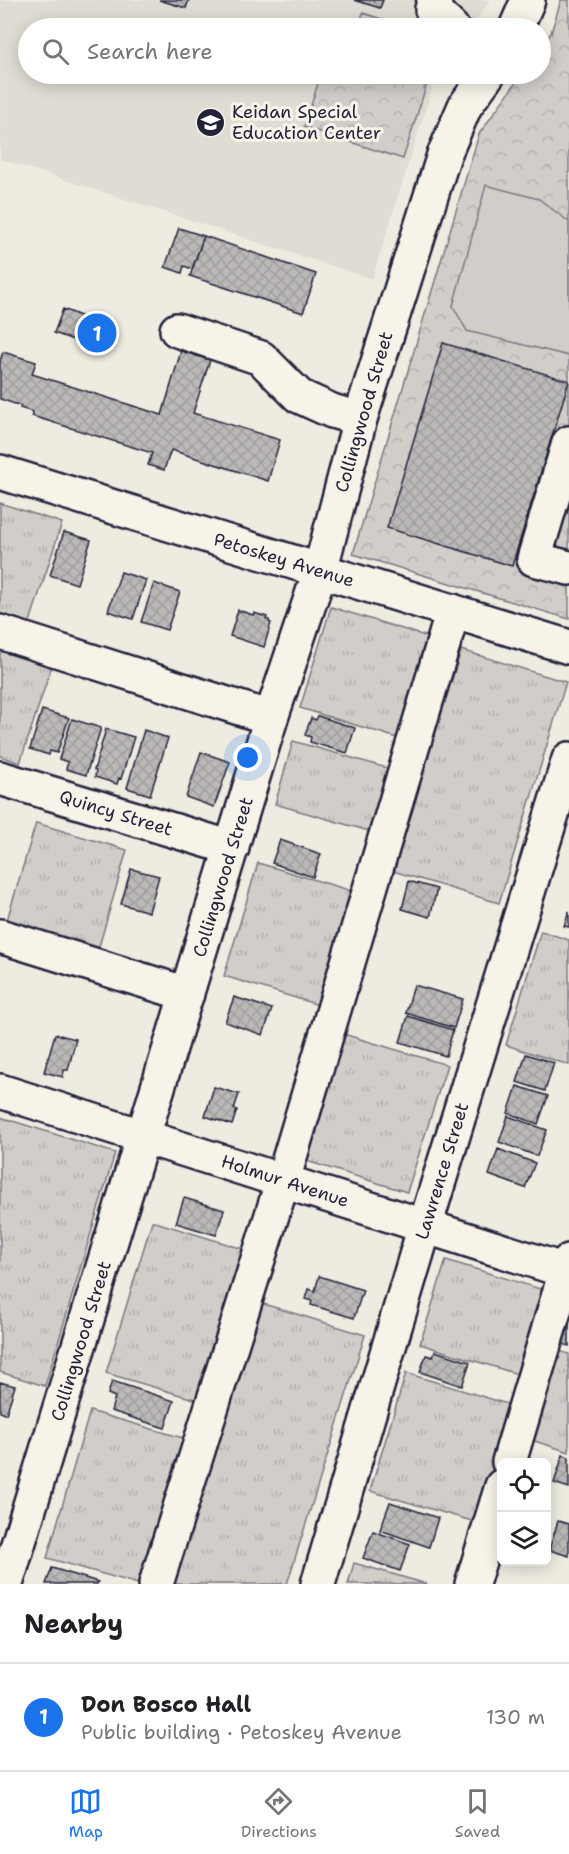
<!DOCTYPE html>
<meta charset="utf-8">
<style>
:root{--surface:#fff;--page:#f2f2f2;--text:#202124;--muted:#757577;--line:#e0e0e0;--accent:#1a73e8}
body{margin:0;font-family:"Shantell Sans",sans-serif;background:var(--page);color:var(--text)}
.controls{position:absolute;right:18px;bottom:18px;display:grid;overflow:hidden;border-radius:9px;box-shadow:0 3px 15px #0003}
.controls button{width:54px;height:54px;display:grid;place-items:center;padding:0;border:0;border-bottom:2px solid var(--line);background:var(--surface);color:var(--text);font:30px sans-serif}
.you{position:absolute;left:248px;top:758px;width:21px;height:21px;margin:-15px;border:4px solid #fff;border-radius:50%;background:#1a73e8;box-shadow:0 0 0 9px #1a73e833}
.badge{display:grid;place-items:center;width:39px;height:39px;border-radius:50%;background:var(--accent);color:#fff;font-size:20px;font-weight:700}
.pin{position:absolute;translate:-50% -50%;border:3px solid #fff;box-shadow:0 2px 6px #0006}
.list{margin:0;padding:0;list-style:none}
h2{display:flex;justify-content:space-between;align-items:center;height:78px;margin:0;padding:0 24px;font-size:26px}
h2 small{font-size:20px;font-weight:400;color:var(--muted)}
.list li{display:grid;grid-template-columns:39px 1fr auto;gap:18px;align-items:center;box-sizing:border-box;height:108px;padding:0 24px;border-top:2px solid var(--line)}
.list b{display:block;font-size:22px;white-space:nowrap}
.list p{margin:0;font-size:20px;white-space:nowrap;color:var(--muted)}
.list em{font-size:20px;font-style:normal;color:var(--muted)}
.icon{flex:none;width:33px;height:33px;fill:none;stroke:currentColor;stroke-width:2;stroke-linecap:round;stroke-linejoin:round}
.map{position:relative;flex:none;width:569px;height:1584px;overflow:hidden}
.search{position:absolute;background:var(--surface);box-shadow:0 3px 15px #0003;left:18px;right:18px;top:18px;height:66px;display:flex;align-items:center;gap:15px;box-sizing:border-box;padding:0 21px;border-radius:33px;color:var(--muted);font-size:22px}
.sheet{height:186px;background:var(--surface)}
nav{display:flex;justify-content:space-around;align-items:center;box-sizing:border-box;height:84px;border-top:2px solid var(--line);background:var(--surface);font-size:16px;color:var(--muted)}
nav a{display:grid;justify-items:center;gap:3px}
nav .on{color:var(--accent)}
.map>svg:first-child{display:block}
.built{fill:#dfdcd4}
.grass{fill:url(#grass-tufts);stroke:#7a7882;stroke-width:1.5}
.forest{fill:url(#forest-crowns);stroke:#7a7882;stroke-width:1.5}
.garden{fill:#d1cdc9;stroke:#7a7882;stroke-width:1.5}
.building{fill:url(#building-cross-hatch);stroke:#22223b;stroke-width:1.5}
.lines{fill:none;stroke-linecap:round;stroke-linejoin:round}
.minor-casing{stroke:#22223b;stroke-width:38}
.minor{stroke:#f7f3e8;stroke-width:33}
.labels{text-anchor:middle;dominant-baseline:central;stroke-width:6;stroke-linejoin:round;paint-order:stroke}
.poi-label{font-size:18px;fill:#22223b;stroke:#f7f3e8;text-anchor:start}
.street-label{font-size:18px;fill:#22223b;stroke:#f7f3e8}
</style>
<div class="map">
<svg width="569" height="1584" viewBox="0 0 569 1584">
<defs>
<pattern id="grass-tufts" width="24" height="20" patternUnits="userSpaceOnUse" patternTransform="scale(1.5)"><rect width="24" height="20" fill="#d1cdc9"/><path d="M3 7l-1-3M5 7V3M7 7l1-3M15 17l-1-3M17 17v-4M19 17l1-3" fill="none" stroke="#b3b0ae"/></pattern>
<pattern id="forest-crowns" width="20" height="18" patternUnits="userSpaceOnUse" patternTransform="scale(1.5)"><rect width="20" height="18" fill="#d1cdc9"/><path d="M2 6a3 3 0 1 1 6 0M12 15a3 3 0 1 1 6 0" fill="none" stroke="#b3b0ae"/></pattern>
<pattern id="building-cross-hatch" width="8" height="8" patternUnits="userSpaceOnUse" patternTransform="scale(1.5)"><rect width="8" height="8" fill="#bbb8b7"/><path d="M0 0l8 8M0 8l8-8" fill="none" stroke="#a09e9e"/></pattern>
</defs>
<rect width="100%" height="100%" fill="#eeebe1"/>
<filter id="ink" filterUnits="userSpaceOnUse"><feTurbulence type="fractalNoise" baseFrequency=".0167" numOctaves="2"/><feDisplacementMap in="SourceGraphic" scale="12" xChannelSelector="R" yChannelSelector="G"/><feConvolveMatrix kernelMatrix="1 2 1 2 8 2 1 2 1" color-interpolation-filters="sRGB"/></filter>
<g filter="url(#ink)">
<path class="built" d="M0,0h490l-19,28h-443v46h413l-8,12 -61,193 -372,-120z"/>
<path class="grass" d="M0,503l62,20 -34,105 -28,-9z
M331,607l104,32 -31,101 -104,-32z
M0,641l54,18 -34,104 -20,-7z
M461,650l105,32 -67,221 -106,-32z
M293,741l101,29 -18,63 -101,-29z
M36,823l91,27 -31,107 -92,-27z
M258,863l101,30 -34,114 -101,-31z
M541,931l28,9v125l-63,-20z
M340,1033l107,32 -40,127 -107,-33z
M0,1117l115,36 -70,233 -45,-14z
M152,1221l98,30 -46,151 -98,-29z
M446,1260l104,32 -26,84 -104,-32z
M254,1301l111,34 -78,249h-122z
M556,1350l13,4v98l-41,-13z
M406,1373l111,34 -35,117 -112,-33z
M90,1411l100,29 -43,144h-9l-91,-26z
M354,1563l73,21h-79z"/>
<path class="forest" d="M561,0h8v619l-216,-65 126,-420 43,-60h18l1,-27 10,-14z
M363,13l47,15h-52z
M321,74h109l-27,85 -99,-32z"/>
<path class="garden" d="M486,185l53,14 30,23v134l-102,-25 -14,-25z"/>
<path class="building" d="M159,0h30l-3,8z
M354,0h29l-3,8z
M179,228l25,8 -12,33 -8,-3 -2,7 -17,-6z
M204,236l112,38 -13,39 -113,-37z
M63,309l25,10 -9,23 -25,-9z
M443,343l126,38 -57,185 -125,-38z
M181,351l29,9 -17,53 87,27 -12,41 -97,-31 -7,20 -16,-5 4,-12 -120,-37 1,-4 -13,-4 1,-2 -21,-7v-38l3,-9 33,10 -4,12 130,41z
M64,532l27,8 -14,44 -27,-9z
M121,572l25,8 -13,39 -25,-8z
M154,583l26,9 -13,38 -26,-8z
M238,610l15,5 1,-2 13,4 -1,2 3,1v2l2,1 -7,24 -34,-11z
M42,710l27,8 -12,35 -7,-2 -1,4 -19,-6z
M318,716l37,12 -8,25 -37,-11 1,-5 -6,-2 6,-17 5,2z
M72,719l29,9 -15,47 -20,-6 2,-7 -9,-3z
M106,729l28,8 -13,42 -2,-1 -2,6 -22,-7 1,-6 -2,-1z
M144,730l24,8 -18,57 -23,-7z
M201,752l29,10 -16,45 -28,-10z
M280,840l41,14 -8,23 -41,-14z
M131,869l28,7 -10,36 -28,-8z
M409,881l28,8 -7,28 -28,-8z
M569,911v16l-5,-1z
M414,985l49,14 -9,29 -48,-15z
M234,997l38,12 -9,26 -38,-13z
M408,1016l45,14 -7,26 -46,-14z
M55,1034l21,5 -8,31h-4l-1,7 -19,-5z
M526,1054l28,9 -9,28 -28,-9z
M517,1086l31,10 -10,28 -30,-11z
M214,1087l25,7 -5,15 3,1 -5,15 -27,-9z
M508,1116l39,14 -10,26 -38,-14z
M498,1149l37,14 -10,25 -36,-13z
M184,1198l40,12 -8,25 -40,-12z
M319,1276l44,14 -9,28 -43,-13 1,-4 -7,-2 3,-10 7,2z
M569,1301v45l-13,-4z
M435,1351l35,11 -8,24 -42,-14 6,-17 7,2z
M112,1381l62,20 -9,27 -54,-17 4,-14 -7,-3z
M0,1382l15,4 -9,28 -6,-2z
M563,1455l6,2v31l-15,-5z
M390,1502l48,16 -9,29 -49,-17z
M558,1521l11,3v32l-20,-6z
M373,1531l37,13 -10,27 -37,-13z
M52,1568l46,14 -1,2h-51z"/>
<g class="lines">
<defs>
<path id="minor" d="M435,0l-3,9 20,19
M516,28l12,-28
M177,330l84,28 38,38 33,15 28,8
M569,443l-35,116 35,9
M0,472l569,175
M0,632l271,86
M0,778l232,70
M0,936l187,58
M0,1091l569,181
M509,1462l60,-201
M6,1584l265,-866 49,-147 40,-152 84,-264 21,-49 23,-32
M156,1584l127,-404 170,-569
M318,1584l107,-358 144,-467
M472,1584l30,-98"/>
</defs>
<use href="#minor" class="minor-casing"/>
<use href="#minor" class="minor"/>
</g>
</g>
<defs>
<symbol id="school-disc" viewBox="-11 -11 22 22"><circle r="9.5" fill="#22223b" stroke="#f7f3e8"/><path d="M0-5L7-2L0 1L-7-2ZM-4 1L0 2.5L4 1V4Q0 6-4 4Z" fill="#fff"/></symbol>
</defs>
<g fill-rule="evenodd">
<use href="#school-disc" x="194" y="106" width="33" height="33"/>
</g>
<g class="labels">
<g class="poi-label">
<text x="232" y="112">Keidan Special<tspan x="232" dy="21">Education Center</tspan></text>
</g>
<g class="street-label">
<text transform="translate(364 412) rotate(-74)">Collingwood Street</text>
<text transform="translate(284 560) rotate(17)">Petoskey Avenue</text>
<text transform="translate(116 813) rotate(17)">Quincy Street</text>
<text transform="translate(223 877) rotate(-73)">Collingwood Street</text>
<text transform="translate(442 1171) rotate(-73)">Lawrence Street</text>
<text transform="translate(285 1181) rotate(18)">Holmur Avenue</text>
<text transform="translate(81 1341) rotate(-73)">Collingwood Street</text>
</g>
</g>
</svg>
<div class="controls">
<button><svg class="icon" aria-label="locate" viewBox="0 0 24 24"><circle cx="12" cy="12" r="6"/><path d="M12 2v4M12 18v4M2 12h4M18 12h4"/></svg></button>
<button><svg class="icon" aria-label="layers" viewBox="0 0 24 24"><path d="M12 4l9 5-9 5-9-5zM3 14l9 5 9-5"/></svg></button>
</div>
<div class="you"></div>
<div class="pin badge" style="left:97px;top:333px">1</div>
<div class="search"><svg class="icon" aria-label="search" viewBox="0 0 24 24"><circle cx="10" cy="10" r="6"/><path d="M15 15l6 6"/></svg>Search here</div>
</div>
<section class="sheet">
<h2>Nearby<small></small></h2>
<ul class="list">
<li><span class="badge">1</span><div><b>Don Bosco Hall</b><p>Public building · Petoskey Avenue</p></div><em>130 m</em></li>
</ul>
</section>
<nav>
<a class="on"><svg class="icon" aria-label="map" viewBox="0 0 24 24"><path d="M3 6l6-2 6 2 6-2v14l-6 2-6-2-6 2zM9 4v14M15 6v14"/></svg>Map</a>
<a><svg class="icon" aria-label="directions" viewBox="0 0 24 24"><path d="M12 3l9 9-9 9-9-9zM9 14v-3h6M13 9l2 2-2 2"/></svg>Directions</a>
<a><svg class="icon" aria-label="saved" viewBox="0 0 24 24"><path d="M7 4h10v16l-5-4-5 4z"/></svg>Saved</a>
</nav>
